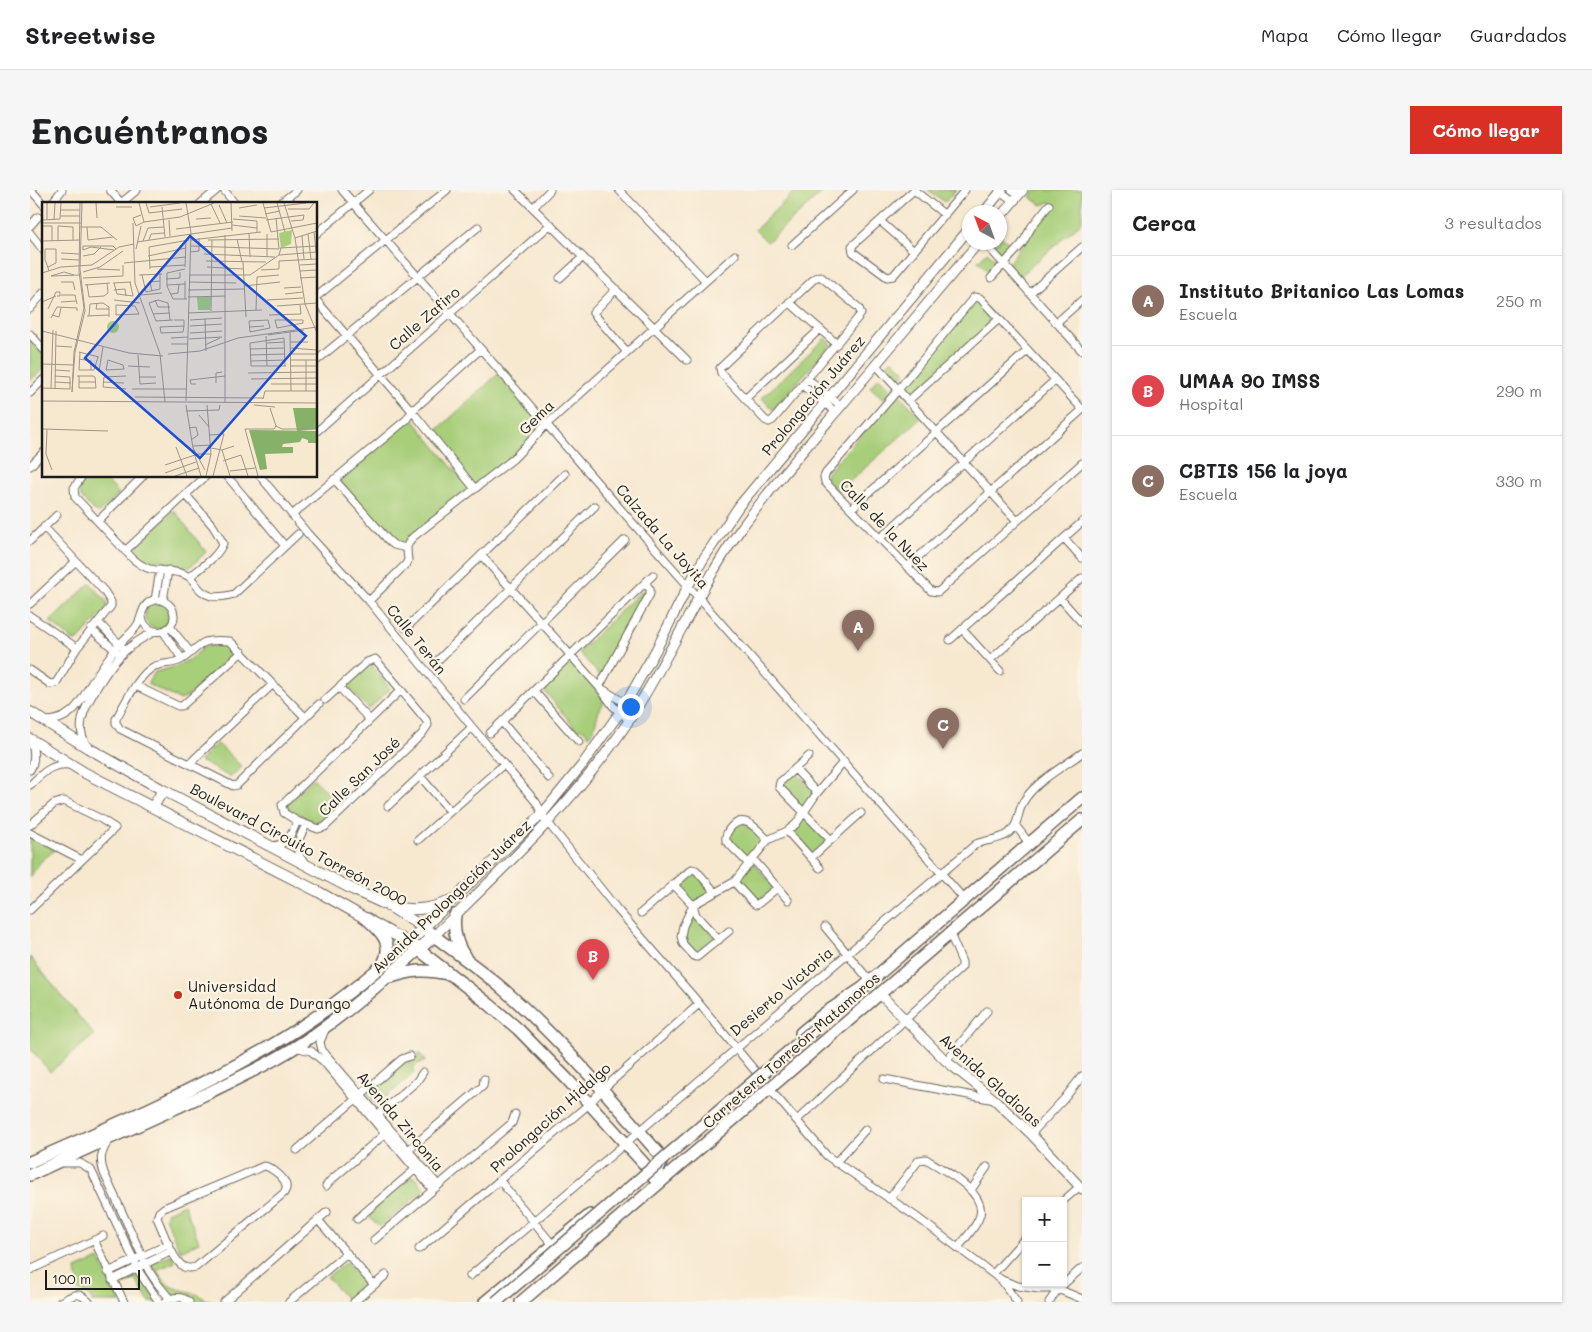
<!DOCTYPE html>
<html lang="es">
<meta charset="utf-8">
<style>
:root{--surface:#fff;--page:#f6f6f6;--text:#202124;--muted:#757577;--line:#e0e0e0;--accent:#d93025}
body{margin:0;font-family:Mali,sans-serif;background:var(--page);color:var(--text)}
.controls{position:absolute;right:15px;bottom:15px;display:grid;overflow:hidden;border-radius:0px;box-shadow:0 1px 4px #0004}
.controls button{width:45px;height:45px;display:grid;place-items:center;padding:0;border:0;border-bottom:1px solid var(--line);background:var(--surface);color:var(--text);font:25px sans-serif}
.compass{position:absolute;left:932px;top:15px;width:45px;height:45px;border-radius:50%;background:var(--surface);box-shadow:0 1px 4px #0004;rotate:319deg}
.scale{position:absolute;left:15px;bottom:12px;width:95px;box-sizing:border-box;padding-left:5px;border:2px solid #1c1c1c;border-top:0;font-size:14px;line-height:18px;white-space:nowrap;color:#1c1c1c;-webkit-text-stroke:4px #fcf5e5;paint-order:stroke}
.you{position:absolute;left:600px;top:516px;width:18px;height:18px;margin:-12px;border:4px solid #fff;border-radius:50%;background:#1a73e8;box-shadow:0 0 0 8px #1a73e833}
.badge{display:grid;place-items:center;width:32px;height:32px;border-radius:50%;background:var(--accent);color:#fff;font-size:16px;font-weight:700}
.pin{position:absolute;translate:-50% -41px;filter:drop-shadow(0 1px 2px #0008)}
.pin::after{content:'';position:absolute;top:26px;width:18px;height:15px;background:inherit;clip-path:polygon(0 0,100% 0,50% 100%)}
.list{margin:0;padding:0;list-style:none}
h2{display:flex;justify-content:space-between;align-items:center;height:65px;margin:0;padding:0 20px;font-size:21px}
h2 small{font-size:16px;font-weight:400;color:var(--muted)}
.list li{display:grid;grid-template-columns:32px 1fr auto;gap:15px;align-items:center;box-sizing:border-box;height:90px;padding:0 20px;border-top:1px solid var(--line)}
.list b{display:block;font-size:19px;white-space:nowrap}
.list p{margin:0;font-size:16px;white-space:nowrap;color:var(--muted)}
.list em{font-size:16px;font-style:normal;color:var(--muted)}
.map{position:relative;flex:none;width:1052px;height:1112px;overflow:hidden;border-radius:0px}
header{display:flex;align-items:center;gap:30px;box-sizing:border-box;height:70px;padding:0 25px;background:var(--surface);border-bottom:1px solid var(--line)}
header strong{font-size:24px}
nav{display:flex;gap:28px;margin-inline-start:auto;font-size:18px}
.intro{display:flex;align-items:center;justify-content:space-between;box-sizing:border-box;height:120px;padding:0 30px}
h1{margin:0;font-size:35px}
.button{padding:12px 22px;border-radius:0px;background:var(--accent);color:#fff;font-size:18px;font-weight:700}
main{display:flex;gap:30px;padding:0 30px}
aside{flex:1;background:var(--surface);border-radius:0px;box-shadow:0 1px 4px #0004}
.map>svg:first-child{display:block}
.green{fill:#a7ce79;stroke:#62754a}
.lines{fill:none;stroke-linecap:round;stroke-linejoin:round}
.minor-casing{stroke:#69635b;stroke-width:9}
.tertiary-casing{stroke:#69635b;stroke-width:11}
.secondary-casing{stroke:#69635b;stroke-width:12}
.primary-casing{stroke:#69635b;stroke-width:14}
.trunk-casing{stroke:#69635b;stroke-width:14}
.minor{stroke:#fff;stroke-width:7}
.tertiary{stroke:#fff;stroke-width:9}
.secondary{stroke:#fff;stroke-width:10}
.primary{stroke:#fff;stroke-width:11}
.trunk{stroke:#fff;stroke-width:11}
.trunk-bridge-casing{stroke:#69635b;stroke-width:14;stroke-linecap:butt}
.trunk-bridge{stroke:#fff;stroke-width:11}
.poi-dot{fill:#c8321e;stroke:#fcf5e5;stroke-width:2}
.labels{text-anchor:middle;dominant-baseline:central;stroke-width:4.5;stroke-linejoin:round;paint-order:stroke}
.street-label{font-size:15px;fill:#1c1c1c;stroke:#fcf5e5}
.poi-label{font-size:15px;fill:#1c1c1c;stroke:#fcf5e5;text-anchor:start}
.inset-road{fill:none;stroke:#9f9688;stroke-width:1}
.view{fill:#1d4ed8;fill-opacity:0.15;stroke:#1d4ed8;stroke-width:2.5}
.inset-edge{fill:none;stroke:#1c1c1c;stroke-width:2.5}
</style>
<header>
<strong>Streetwise</strong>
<nav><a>Mapa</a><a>Cómo llegar</a><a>Guardados</a></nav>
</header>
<div class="intro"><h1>Encuéntranos</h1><a class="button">Cómo llegar</a></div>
<main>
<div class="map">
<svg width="1052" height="1112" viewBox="0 0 1052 1112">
<rect width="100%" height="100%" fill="#fcf5e5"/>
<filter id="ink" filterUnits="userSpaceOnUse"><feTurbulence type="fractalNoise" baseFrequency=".02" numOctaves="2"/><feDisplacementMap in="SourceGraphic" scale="10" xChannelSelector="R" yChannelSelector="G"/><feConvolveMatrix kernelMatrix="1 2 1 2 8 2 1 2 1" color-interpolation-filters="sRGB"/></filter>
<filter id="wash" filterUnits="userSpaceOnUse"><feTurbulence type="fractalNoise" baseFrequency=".0096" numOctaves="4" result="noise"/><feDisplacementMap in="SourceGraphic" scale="20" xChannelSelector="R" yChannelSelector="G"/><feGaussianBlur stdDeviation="1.12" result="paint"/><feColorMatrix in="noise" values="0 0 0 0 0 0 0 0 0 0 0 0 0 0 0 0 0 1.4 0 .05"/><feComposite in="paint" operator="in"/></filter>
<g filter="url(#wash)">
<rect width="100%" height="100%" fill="#f7e8d0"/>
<path class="green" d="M766,0h29l-58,52 -12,-12z
M898,0h28l-11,12z
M1006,0h46v32l-63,55 -11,-13 38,-52 5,-3 2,-3v-3l-3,-1 -8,3 -12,-8z
M970,45l13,12 -8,9 -15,-13 9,-1z
M957,62l13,12 -9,10 -13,-13z
M944,109h4l20,20 -90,79 -8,-8z
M795,148l6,6 -58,66 -11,-12z
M0,150l14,17v11l-14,13z
M862,169l14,13 -8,9 -14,-13z
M468,184l46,50 -32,34 -37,28 -42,-52z
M849,187l13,13 -8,9 -14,-12z
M868,203l23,25 -83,74 -12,-13 1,-6z
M381,227l58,71 -66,55 -8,-1 -7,-5 -50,-57z
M58,286h15l16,18 -21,20c-14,-14 -28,-20 -10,-38z
M144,320l32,42 -17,16 -27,-7h-17l-12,-12z
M60,393l17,19v7l-29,31 -4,1 -24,-19z
M612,400l2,2 -43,85 -22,-25z
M115 426a13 13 0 1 1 26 0a13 13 0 1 1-26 0Z
M199,455l5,9 -45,41 -8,5 -34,-16 8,-12c23,-5 34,-10 50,-26z
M540,473l31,32 3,7 -6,11 -4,16 -5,7c-3,-5 -6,-8 -13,-7l-33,-40z
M341,474l19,25 -21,20 -23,-23z
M187,553l25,24 -10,9 -2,1 -30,-16z
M764,580l21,23 -11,18 -24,-24z
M283,588l27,26 -24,19 -29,-15 1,-5z
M775,624l25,26 -19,17 -23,-25z
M713,632l23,18 -17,22 -22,-21 3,-11z
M0,647l25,13 -14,11 -11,16z
M723,672l22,26 -19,15 -20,-21z
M663,680l20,22 -20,12 -18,-20z
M663,720l24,30 -18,16 -15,-13 -2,-7z
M0,767l64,78 -44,37 -20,-24z
M389,863l7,8 -9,3 -3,3v6l-37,32 -10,-11 37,-31c9,3 12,-3 15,-10z
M383,986l12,13 -45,38 -10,-9v-6z
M154,1014l15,38 -19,9 -15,-34 2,-5z
M142,1064l3,8 -18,8c13,23 19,16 39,24 5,2 10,6 15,8h-19l-16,-7 -7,-1 -21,-29z
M69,1069l22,43h-28l-5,-7 -9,-5 -3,-21z
M316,1072l19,22 -18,16 -20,-23z
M107,1080l21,32h-9l-14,-23 -14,8 -4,-7z"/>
</g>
<g filter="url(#ink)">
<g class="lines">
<defs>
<path id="minor" d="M1,0l13,15
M80,0l12,14
M194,0l11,14
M312,0l267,306 355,403
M485,0l172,170
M589,0l87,91
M884,0l-62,56 1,6 34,25 6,-1 72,-86
M884,0l31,25
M969,0l14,11
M982,0l7,5
M21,14l11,-14
M90,14l17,-14
M170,14l17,-14
M249,14l18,-14
M503,18l17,-18
M850,31l34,30
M0,36l8,-9
M0,43l14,18
M286,44l53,-44
M954,52l98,109
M762,55l61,-55
M790,86l39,32 2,6 -88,106 -4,2 -4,-2 -44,-47 -1,-5 95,-90z
M530,88l23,-21
M961,88l31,-34 10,-18 17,-21
M586,99l-23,24 34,39
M1000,103l52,-46
M286,107l131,-107
M286,110l96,111 63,78
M759,112l48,42
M0,119l14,-17
M1026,133l26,-23
M0,144l14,16
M286,171l162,-134
M846,175l141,156
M778,189l33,27
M772,195l34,27
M0,203l14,-14
M715,209l75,-70
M878,211l91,-82
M1052,219l-102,-111 -6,-1 -76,93 -72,83 -2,4 1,5 106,109 7,1 144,-129
M286,242l235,-208
M0,276l14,-14
M52,286l-8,12 1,9 58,62c5,4 10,8 17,10 12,3 26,0 38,7 9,6 9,16 23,20 8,2 15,0 23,-2l64,-60
M197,286l58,70
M230,286l48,58 61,67 103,126 64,75 9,17 72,90 75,86 64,77
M304,289l55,62 5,4 12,3
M156,305l27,31 10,17c-5,14 -22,24 -33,34
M821,319l177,-159
M262,325l114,-95 6,-9 69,-62
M68,331l45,-45
M1034,348l18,20
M849,349l176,-159
M0,351l27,-26
M95,361l81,-75
M451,365l118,132 14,19 16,14
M877,377l175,-157
M1030,408l22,25
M125,410l5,-30
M133,411l5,-31
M339,411l37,-37 2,-4c-1,-10 -3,-15 5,-23l100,-78 34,-35 188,-169
M0,414l46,-43
M0,426l47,32
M68,432l24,25
M140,437l21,26
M376,438l159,-154
M61,439l26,23
M932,439l38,42
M133,441l19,28
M920,450l132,-118
M960,470l92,-82
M406,472l159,-156
M0,480l20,14 6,-1 21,-35 34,-42v-4l-7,-11 -60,-64
M106,496l42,20h4l60,-54
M309,497l31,33
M569,497l51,-93v-5l-5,-6
M571,498l19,12 11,16
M504,501l45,51
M434,509l161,-159
M295,510l42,-38 8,-3 2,2 49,59 2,5 -6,9 -97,93 -7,2 -21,-8 -13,-8 -2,-8 119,-115
M275,527l-75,-76c-8,0 -19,-2 -27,2 -8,5 -14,12 -22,17 -8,4 -17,3 -26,6 -15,6 -31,39 -39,53v4l4,6 113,57 4,-1 82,-81
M16,531c9,0 18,-3 25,-9 9,-7 14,-19 20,-28 7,-11 14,-22 22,-32 7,-10 16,-16 23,-25 6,-8 5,-19 12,-24 10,-8 25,0 26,12 1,20 -28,23 -32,2
M472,532l47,56
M460,543l163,-158
M0,552c5,7 5,20 0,28
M57,556c-5,-8 -7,-17 -5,-26 3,-18 29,-57 43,-69 9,-8 19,-14 29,-19
M779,566l-29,26 -1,5 52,53
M159,574l84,-80
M765,579l22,24
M390,586l30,35
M0,595c13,-12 21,-22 40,-20
M358,616l84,-79
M0,635l24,-21 10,-3 37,18 14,9 -85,82
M986,636l13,17
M757,641l33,37
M0,643l52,27
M388,650l85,-75
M242,656c16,-1 20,-12 25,-25
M781,668l50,-45
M723,669l35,41
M274,672c-12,-13 -5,-24 2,-37
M719,674l-23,-23c-1,-6 2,-11 6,-15 14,-13 26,5 36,14
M704,692l19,21 3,2 3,-2 18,-15
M643,694l20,21 3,10 23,25
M611,723l51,-44 4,1 19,22
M795,737l45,54
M699,741l-32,26h-2l-12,-13 -2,-8 2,-10 10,-21 41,-23 34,-42 19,-9 9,-7 21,-31 27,-32
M295,840l-5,12 2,8 116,135
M265,857l16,4 12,10 110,129 79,-67 3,-9
M916,871l41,-50
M854,889l111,21
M739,898l58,68 91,62 75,56 9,6 16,6 21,3h19l24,10
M344,928l43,-37 6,-9
M767,930l165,-153v-5l-12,-28
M1001,944l33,-35 18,-23
M79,950c-8,12 -10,19 -5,33l45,98 8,12 13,16
M267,960l105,-91 8,-3
M375,963l78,-67 1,-7
M31,973h19l11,7 49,103 19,29
M805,973l31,-34
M234,976c7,1 20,11 22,19 1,4 -1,5 -2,8l-88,74c-4,1 -8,2 -12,0 -12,-7 -21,-37 -27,-49l2,-6 5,-4z
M470,991l53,64
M296,996l4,-5 57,-49
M941,1000l16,-23
M859,1009l30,-39 7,-1c17,11 60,32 54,56 -3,12 -15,23 -22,33
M1033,1011l17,-15
M327,1029l61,-52
M288,1030l56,65
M64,1050l30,62
M344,1050l59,-50
M389,1059l170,-145 13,-14 97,-86
M0,1080l73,-34
M78,1082l61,-28
M963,1084l33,-37
M440,1086l506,-432c11,-5 23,-3 33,-11 11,-9 8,-23 16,-34 12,-18 39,-33 57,-46
M82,1090l60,-29
M972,1091l15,21
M30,1112c12,-6 18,-13 29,0
M135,1112c8,-6 17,-6 24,0
M194,1112l103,-90
M259,1112l58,-49
M324,1112l32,-27
M1019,1112l9,-13 24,-21"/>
<path id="tertiary" d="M954,22l18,-22
M969,28l24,-28
M394,738l118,-114 40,-49 41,-57 34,-60 31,-62 16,-28 35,-52 230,-277
M404,746c69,-67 140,-133 194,-214 41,-62 69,-131 112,-192 31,-43 67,-84 101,-124 46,-55 92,-109 138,-164
M850,804l66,67 49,39 36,34 51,55"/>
<path id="secondary" d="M0,522l58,36 75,42 191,100 35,16 35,22
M0,549l55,34 232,118 92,52
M123,617l10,-17
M366,717c20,5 37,1 55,-6"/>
<path id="primary" d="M425,725c-2,15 1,29 10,42
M337,729c15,13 27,25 16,45
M384,756l76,59 28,24 49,50 80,88
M361,787c22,-7 34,-8 57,-3
M0,972c80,-35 161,-70 237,-114 57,-33 109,-75 157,-120 26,21 54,39 79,61 57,50 107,109 157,166
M0,985c59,-28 119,-54 178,-82 35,-17 71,-34 103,-56 44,-30 83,-66 123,-101"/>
<path id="trunk" d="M828,802l224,-194
M771,843l24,-20 39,-26
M624,988l7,-15v-6
M455,1112l105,-87
M491,1112l561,-482"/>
</defs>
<use href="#minor" class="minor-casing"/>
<use href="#tertiary" class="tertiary-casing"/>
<use href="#secondary" class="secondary-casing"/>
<use href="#primary" class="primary-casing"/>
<use href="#trunk" class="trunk-casing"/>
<use href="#minor" class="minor"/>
<use href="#tertiary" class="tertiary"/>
<use href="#secondary" class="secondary"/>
<use href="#primary" class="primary"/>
<use href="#trunk" class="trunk"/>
<defs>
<path id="trunk-bridge" d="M466,1112l320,-274"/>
</defs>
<use href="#trunk-bridge" class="trunk-bridge-casing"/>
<use href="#trunk-bridge" class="trunk-bridge"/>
</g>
</g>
<circle class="poi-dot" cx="148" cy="805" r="5"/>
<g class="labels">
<g class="street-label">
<text transform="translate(394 128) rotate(-41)">Calle Zafiro</text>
<text transform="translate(783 205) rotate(-50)">Prolongación Juárez</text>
<text transform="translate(506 227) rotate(-44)">Gema</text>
<text transform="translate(855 335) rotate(46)">Calle de la Nuez</text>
<text transform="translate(633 346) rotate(49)">Calzada La Joyita</text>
<text transform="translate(387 449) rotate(51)">Calle Terán</text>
<text transform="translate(329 586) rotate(-44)">Calle San José</text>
<text transform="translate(269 654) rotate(28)">Boulevard Circuito Torreón 2000</text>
<text transform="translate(421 706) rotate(-44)">Avenida Prolongación Juárez</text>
<text transform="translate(751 801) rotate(-40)">Desierto Victoria</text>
<text transform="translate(761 860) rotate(-41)">Carretera Torreón-Matamoros</text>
<text transform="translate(961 890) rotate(42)">Avenida Gladiolas</text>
<text transform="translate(520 927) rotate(-42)">Prolongación Hidalgo</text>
<text transform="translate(371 931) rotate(50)">Avenida Zirconia</text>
</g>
<g class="poi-label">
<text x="158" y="796">Universidad<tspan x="158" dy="17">Autónoma de Durango</tspan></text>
</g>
</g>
<g transform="translate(12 12)">
<rect width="275" height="275" fill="#f7e8d0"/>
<path d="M250,28l-1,14 -10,4 -2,-15zM155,95h14l-1,13h-12zM65 125a6 6 0 1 1 12 0a6 6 0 1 1-12 0Z" fill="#a7ce79"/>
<path d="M251,206h24v21l-20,2zM207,228l68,1v12h-9v-3l-6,-2 -2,4 -17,2 -1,3h11v6l-28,1 2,15 -7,1z" fill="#85b169"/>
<path class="inset-road" d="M38,1l-1,69 5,36 -10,44 -2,40 3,-40 10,-41 -5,-42 2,-66M54,1l1,15M97,1l5,19 -8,4 -3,-8 8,-3M104,1l3,10 33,-4M189,1l1,28M221,1l8,29 46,-9M235,1l8,29M242,1l11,35 10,66 12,29M169,2l9,19M177,3l8,18M74,5h16M108,5l30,-4M120,5l3,30M197,6l18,-3M222,6l42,-5M246,7h21l5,-6M19,8h19M223,12l15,-3M19,14h19M197,14l27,2M5,17v-16M154,17l15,-1M191,17l24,2v11M0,18l18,-1 1,-16M12,18l1,-17M127,18l1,16M224,18l38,-5 -1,5 -12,1M102,20l36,-5 34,-14M0,21h39M91,21l2,60 25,71 5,48M190,23l25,3M0,24h10v15M38,25h21l16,13M45,25l1,13 25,-3M134,27l57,-7M272,30l2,20M207,31l1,24M266,32l3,25M183,33v167M260,34l2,23M253,36l22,-7M195,37l5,23M107,38l2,-6 13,-1M149,38l70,-8M166,38l71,-1M0,39l38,-1M16,39v-15l15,1v13M101,39l5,-13 16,-1M95,40l95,-14M149,44l88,3 -3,-31M238,46l37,-2M94,47l5,-23M72,48l-23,-3 -8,3v-4h30l3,3M148,50l9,-1v-13M19,51l18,1M162,52l71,3M237,53l38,-3M41,54l11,-2 7,-7M106,54l38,-8M225,55v-23M19,57l18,1M164,59l60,1M201,60l3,55M82,61l62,-6M258,63l17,-1M6,65l8,-4v-14h-11v11l1,2 3,9M108,65l35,-2M143,65l1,-27M165,65l36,2M55,67l23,1M108,67l-1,-22 40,-7M143,67l-18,4v13l6,13h14M219,68l18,-1v-8l38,-2M258,69l17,-1M41,70l17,-5 23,-16M0,71l19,-6 31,-2 27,-18 15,-3M32,73l-10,-3 -13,4 29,-1M97,73l23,-1M100,73l4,17 14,-3v-15M148,73h60l29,-20 2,-7M41,76l40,-2v-11M258,76l17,-1M124,77l14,-1v-6M19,80h12l2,8M147,80l47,1M71,81l18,-1M72,81l3,11 16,2 -3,-14M45,82l2,13 15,-1 4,-3 -1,-10M43,83l25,-2M125,83l18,-1M202,84l36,-4M242,86l17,-1M72,88l11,-1 1,7M146,88l56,-1M110,89l-2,-9 10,-1M129,92l7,-1 1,-9M243,92l18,-2M19,93h14l2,9M99,93l21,-2M146,95l37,-1M143,97v-18M72,98l26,3M113,98l3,7h12M225,98l36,-2M0,100l14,-6M19,100l15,-1M55,101l-1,6h13M74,103l19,1 4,8 -23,1zM235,104l40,-3M6,107l8,-17h4v4h-3M214,108l1,-33 22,-2M169,109l1,-71M146,111l74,-3M111,112l17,-1M10,113l7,2 2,-9M227,113l32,-1 -1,-9M45,114l22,-1M47,114l1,-12 13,-1 6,4v10M9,116l6,-11 20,1v3M163,117l1,32M128,118l-2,-17 -10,-3 -9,3 7,18 17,-1M132,118h10v6l-1,6 -22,1 -1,-6 24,-1M148,118l32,-2M233,118h28v3l-26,5zM207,119l19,-1 2,8 -20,4zM148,124l32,-2M207,125l15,-1M0,129l87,22 34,3M248,130l1,59M148,131l32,-2M226,133l36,-5M224,134l1,30M129,136l17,-1M147,137l33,-2M248,140h18M225,141l17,-1M129,142h17M163,143l15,-7M14,144l16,1M248,146l27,2M208,147l34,-1M37,150l20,5M38,150l-1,18h15l4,-13M126,152l32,-3 38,-13 79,-11M248,152h27M96,153l2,29M208,153l35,-1M37,157l12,2v9M66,158l15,5 1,4 -18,1zM248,158h27M264,158v31M209,159l34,-1M0,162l32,1M86,164l22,1M243,164l-1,-28 -34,5 1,23h35M249,164h26M13,168l15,1M57,169l4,-24M206,171l69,-1M35,174h16l2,1 1,11h-17v-12M84,174l-22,1 -1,10 23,2M97,175h17M209,177l66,-1M13,180l16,1M37,180h17M61,180l21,1M174,181v-10l6,-1M98,182l16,-1M154,182h-5l-1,-4 35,-4M229,182h46M0,186l28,1v-12l-15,-1M9,186l2,-58M13,186l1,-57M90,187h54M93,195l128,1M221,197l2,-8h52M0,199l275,2M144,199l5,-168 -5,-30M144,203l7,43 12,22M212,203l21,2M228,206l6,18 6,3h35M144,209l33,-1 1,-5M157,213l10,12M147,226l7,-1 2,8 -7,5M0,227l66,2M5,228l-1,24 6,16M168,233l14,-1 -11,42M151,244l18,-1M134,245l11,29M169,246l11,2 12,-4M151,247l8,27M180,248l8,26M181,259l18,-6 7,21M123,263l33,-11h13M188,269l25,-3M123,271l31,-11M133,274l24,-8M164,274l5,-22 -4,-49M216,274l-13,-47h29l2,-3"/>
<path class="view" d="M148,34l116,100 -106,122 -115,-100z"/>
<rect width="275" height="275" class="inset-edge"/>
</g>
</svg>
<div class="controls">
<button>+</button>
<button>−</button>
</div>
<svg class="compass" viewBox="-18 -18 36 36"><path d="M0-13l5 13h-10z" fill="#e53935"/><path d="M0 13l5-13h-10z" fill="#757577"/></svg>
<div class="scale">100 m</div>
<div class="you"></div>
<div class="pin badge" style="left:828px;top:461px;background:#8d6e63">A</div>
<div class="pin badge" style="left:563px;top:790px;background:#e0444e">B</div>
<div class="pin badge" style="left:913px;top:559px;background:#8d6e63">C</div>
</div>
<aside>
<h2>Cerca<small>3 resultados</small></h2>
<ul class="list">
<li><span class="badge" style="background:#8d6e63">A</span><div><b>Instituto Britanico Las Lomas</b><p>Escuela</p></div><em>250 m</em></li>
<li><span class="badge" style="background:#e0444e">B</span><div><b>UMAA 90 IMSS</b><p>Hospital</p></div><em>290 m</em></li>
<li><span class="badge" style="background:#8d6e63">C</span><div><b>CBTIS 156 la joya</b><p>Escuela</p></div><em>330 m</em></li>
</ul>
</aside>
</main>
